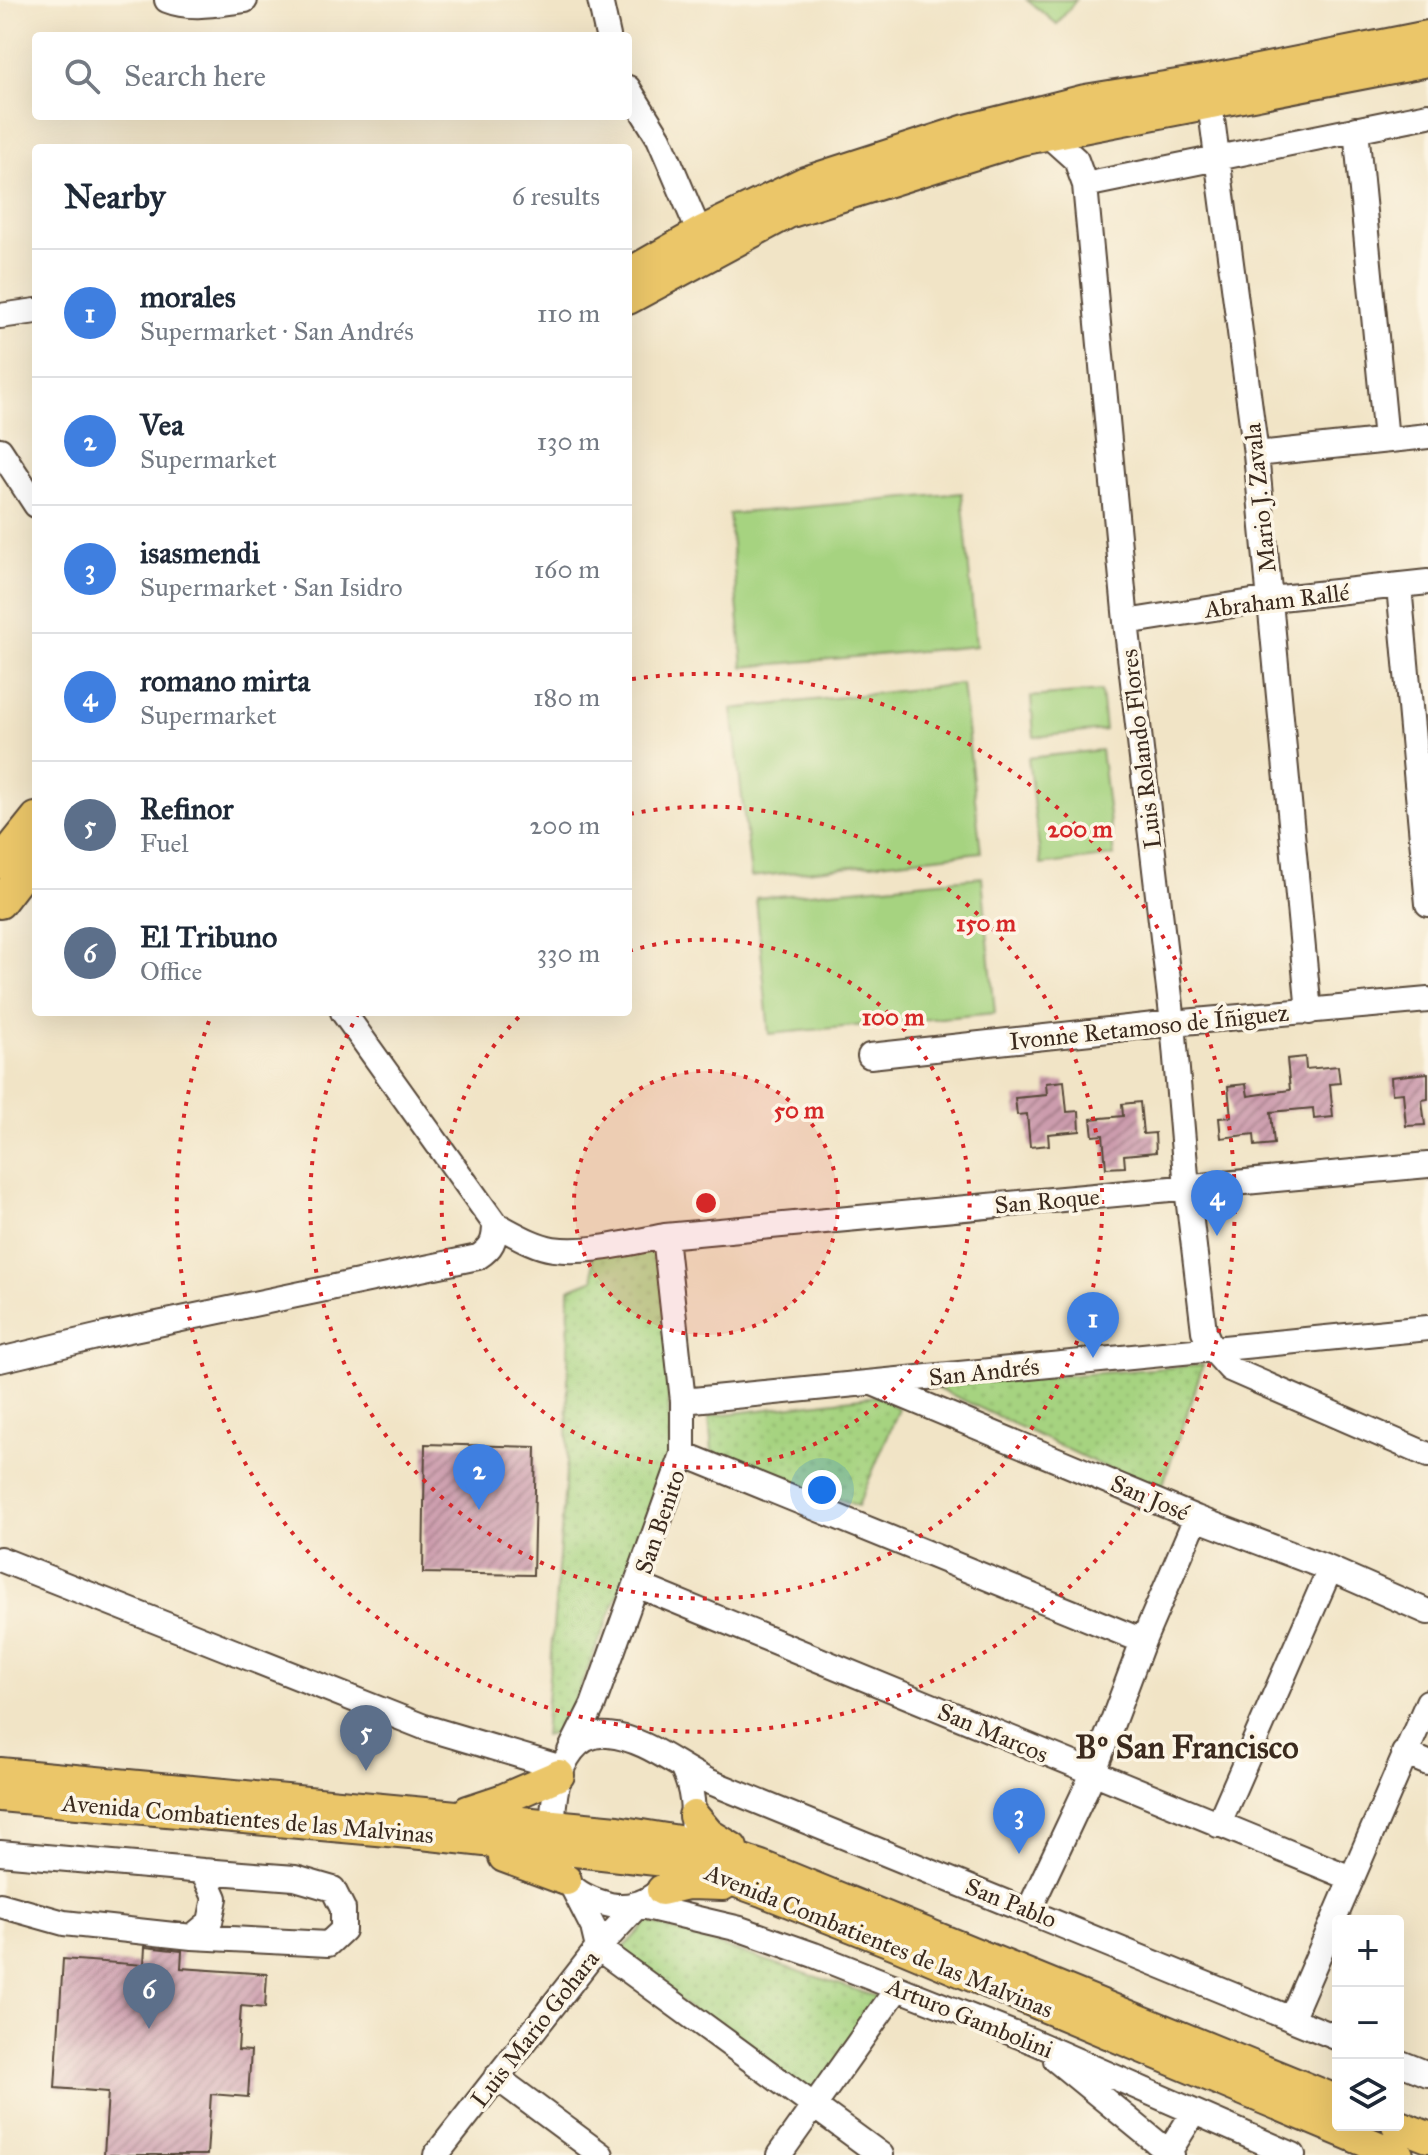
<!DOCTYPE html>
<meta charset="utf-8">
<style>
:root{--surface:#fff;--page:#f2f2f3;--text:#1f2937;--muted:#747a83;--line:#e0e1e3;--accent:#0b8043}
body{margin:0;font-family:"IM FELL Great Primer",serif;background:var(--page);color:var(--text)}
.controls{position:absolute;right:24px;bottom:24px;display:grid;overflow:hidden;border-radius:8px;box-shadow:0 8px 32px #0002}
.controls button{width:72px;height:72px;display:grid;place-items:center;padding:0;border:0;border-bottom:2px solid var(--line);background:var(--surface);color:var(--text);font:40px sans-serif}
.you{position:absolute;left:822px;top:1490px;width:28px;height:28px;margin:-20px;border:6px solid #fff;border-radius:50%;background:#1a73e8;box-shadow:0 0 0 12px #1a73e833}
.badge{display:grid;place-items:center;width:52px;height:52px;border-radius:50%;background:var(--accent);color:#fff;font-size:26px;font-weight:700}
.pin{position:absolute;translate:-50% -66px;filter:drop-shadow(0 2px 4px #0008)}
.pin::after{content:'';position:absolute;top:42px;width:28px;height:24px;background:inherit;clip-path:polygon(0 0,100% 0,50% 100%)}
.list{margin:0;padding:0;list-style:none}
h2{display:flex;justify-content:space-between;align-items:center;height:104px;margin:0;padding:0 32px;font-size:34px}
h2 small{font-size:26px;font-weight:400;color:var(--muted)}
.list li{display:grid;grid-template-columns:52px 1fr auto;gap:24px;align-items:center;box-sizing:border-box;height:128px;padding:0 32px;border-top:2px solid var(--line)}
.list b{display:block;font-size:30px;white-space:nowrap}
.list p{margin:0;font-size:26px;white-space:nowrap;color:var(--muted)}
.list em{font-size:26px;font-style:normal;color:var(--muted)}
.icon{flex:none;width:44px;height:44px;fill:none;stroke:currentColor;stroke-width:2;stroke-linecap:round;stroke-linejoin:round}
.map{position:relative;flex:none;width:1428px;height:2155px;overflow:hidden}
.search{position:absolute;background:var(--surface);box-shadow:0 8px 32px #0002;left:32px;top:32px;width:600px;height:88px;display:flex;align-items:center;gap:20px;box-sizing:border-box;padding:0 28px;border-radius:8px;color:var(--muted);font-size:30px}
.panel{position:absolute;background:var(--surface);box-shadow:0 8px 32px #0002;left:32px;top:144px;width:600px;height:872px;border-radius:8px}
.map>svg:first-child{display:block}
.green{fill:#a6d380;stroke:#707e4f;stroke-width:2}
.park{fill:url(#park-dots);stroke:#707e4f;stroke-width:2}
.building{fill:url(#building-hatch)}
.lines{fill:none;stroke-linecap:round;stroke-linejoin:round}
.minor-casing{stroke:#564637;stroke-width:28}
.major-casing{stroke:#564637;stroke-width:34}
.minor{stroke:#fff;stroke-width:24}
.major{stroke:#ebc669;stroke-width:30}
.ring{fill:none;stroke:#d62828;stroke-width:4;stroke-dasharray:4 8}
.labels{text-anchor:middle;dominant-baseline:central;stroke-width:7;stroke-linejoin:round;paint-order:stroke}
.street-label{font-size:24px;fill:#3b2a1e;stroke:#fcf5e5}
.district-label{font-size:32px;font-weight:bold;fill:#3b2a1e;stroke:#fcf5e5}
.centre{fill:#d62828;stroke:#fcf5e5;stroke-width:4}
.ring-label{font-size:24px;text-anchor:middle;font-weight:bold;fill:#d62828;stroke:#fcf5e5;stroke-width:7;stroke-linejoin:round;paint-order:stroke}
</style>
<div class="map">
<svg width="1428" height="2155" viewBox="0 0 1428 2155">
<defs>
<pattern id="park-dots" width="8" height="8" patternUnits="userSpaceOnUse" patternTransform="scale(2)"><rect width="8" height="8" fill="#a6d380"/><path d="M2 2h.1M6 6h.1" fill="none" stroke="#90b56e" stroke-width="1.8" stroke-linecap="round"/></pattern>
<pattern id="building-hatch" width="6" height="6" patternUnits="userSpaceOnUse" patternTransform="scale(2)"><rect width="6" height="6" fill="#cc9cad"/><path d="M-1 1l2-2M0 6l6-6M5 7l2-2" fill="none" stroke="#a77f8c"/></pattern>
</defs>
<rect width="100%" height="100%" fill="#fcf5e5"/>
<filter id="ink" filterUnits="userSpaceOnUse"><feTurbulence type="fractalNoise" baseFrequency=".0125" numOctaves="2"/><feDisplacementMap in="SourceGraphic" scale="16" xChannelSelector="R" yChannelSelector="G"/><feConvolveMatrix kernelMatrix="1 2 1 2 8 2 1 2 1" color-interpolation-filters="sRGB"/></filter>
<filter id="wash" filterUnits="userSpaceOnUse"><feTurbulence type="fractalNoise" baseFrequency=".006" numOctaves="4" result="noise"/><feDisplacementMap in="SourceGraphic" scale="32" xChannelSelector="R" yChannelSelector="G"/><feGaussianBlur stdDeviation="1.8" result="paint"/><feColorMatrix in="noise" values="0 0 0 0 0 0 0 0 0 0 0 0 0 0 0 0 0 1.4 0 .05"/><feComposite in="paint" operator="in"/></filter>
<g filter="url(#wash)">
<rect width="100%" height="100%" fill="#f1e4c6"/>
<path class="green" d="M1027,0h49l-19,24z
M962,493l14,153 -233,21 -14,-153z
M962,684l19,168 -230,25 -19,-168z
M1101,691l4,39 -71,7 -3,-40z
M1101,750l13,106 -73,9 -13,-107z
M982,877l13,136 -226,21 -13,-136z"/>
<path class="park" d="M665,1236l5,231 -108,265 -18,4 23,-275 2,-172 25,-10 -3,-31z
M1203,1365l-43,128 -227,-107z
M878,1396l21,13 -41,97 -146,-54 -3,-36z
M648,1922l233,76 -66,108 -197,-153z"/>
<g id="blocks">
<path class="building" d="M1305,1057l1,12 32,-3 2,17 -10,1 3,33 -19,2 -1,-11 -42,4 3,32 -19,2 -1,-12 -33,4 -2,-20 12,-1 -3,-31 18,-2 2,12 42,-6 -3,-31z
M1428,1073v26l-6,1 3,25 -19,1 -3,-33 -11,1 -1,-17z
M1064,1081l3,31 12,-1 1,20 -32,3 1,11 -19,2 -3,-33 -10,1 -2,-17 32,-3 -1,-12z
M1140,1102l3,32 12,-1 1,19 -32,3 1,12 -19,1 -3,-33 -10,1 -2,-17 32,-3 -1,-12z
M425,1444l111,3 -3,128 -110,-2z
M145,1947l37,4 -1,17 86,6 -2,34 -24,-2 -3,44 13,1 -3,46 -37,-3 -4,61h-103l4,-63 -53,-4 8,-129 81,6z"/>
</g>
</g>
<g filter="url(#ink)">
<use href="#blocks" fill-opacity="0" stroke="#564637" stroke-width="2"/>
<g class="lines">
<defs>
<path id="minor" d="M167,0c25,10 52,3 78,0
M600,0l8,36
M628,88l31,50 41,96
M1208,88l48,366 53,558
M1356,129l30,311
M1047,134l29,26 9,25 41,437 47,401 14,165 17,143 8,18 18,20 198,86
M1085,185l343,-70
M0,316l36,-5
M0,450l36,55
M1256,454l172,-18
M1399,586l29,318
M1126,622l145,-23 157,-17
M343,1012l152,212
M870,1056l303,-33 255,-23
M0,1360l105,-25 373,-78c14,-9 17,-16 17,-33 18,9 38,22 58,25 36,5 77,-7 112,-13l763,-71
M875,1384l321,134 134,51 98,43
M683,1401l745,-73
M683,1454l460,187
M0,1559l424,168 138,41
M637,1585l714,293
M570,1751l23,-46 90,-251v-53l-18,-165
M1404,1753l24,10
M683,1769c10,21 11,41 9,63
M1218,1825l112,-256
M0,1853l203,18 12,27 -5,24 -18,15 -128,-14 -64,-18
M673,1876c-16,21 -35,34 -63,29 -15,-4 -33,-10 -42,-23 -26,-35 -21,-153 40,-147 37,3 68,31 100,46l630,257
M573,1888l20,39 5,21 283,207
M638,1905l102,24 74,26 218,86 261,114
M1029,1910l64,-136 50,-133 53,-123
M192,1937l136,7 15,-14v-21l-10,-20 -38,-11 -92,-7
M1291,2019l137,-317
M1056,2060l116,95
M1398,2062l30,12
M496,2077l105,78
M436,2155l162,-207 40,-43
M779,2155l118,-166
M1167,2155l27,-43"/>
<path id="major" d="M628,274l75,-43 102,-49 161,-52 119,-30 123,-20 220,-44
M628,299l160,-86 232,-73 408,-79
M0,863l36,-45
M0,903l36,-47
M0,1773l617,58 74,12 70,23 577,235
M0,1796l421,38 262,29 79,28 136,54 500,210
M468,1811l33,-11 58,-25
M694,1816l15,18 23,14
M504,1857l62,23
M662,1890l26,-6 35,1
M1397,2125l31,12"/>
</defs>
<use href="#minor" class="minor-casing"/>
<use href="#major" class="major-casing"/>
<use href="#minor" class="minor"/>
<use href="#major" class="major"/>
</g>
</g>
<circle cx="706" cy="1203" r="132" fill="#d62828" fill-opacity=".12"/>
<g class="ring">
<circle cx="706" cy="1203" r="132"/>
<path d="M629 951A264 264 0 1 1 523 1013"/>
<path d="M630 814A396 396 0 1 1 358 1014"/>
<path d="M632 679A529 529 0 1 1 212 1013"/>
</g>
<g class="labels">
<g class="street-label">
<text transform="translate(1260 498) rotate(-96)">Mario J. Zavala</text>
<text transform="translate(1277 601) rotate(-7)">Abraham Rallé</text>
<text transform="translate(1141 749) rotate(-97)">Luis Rolando Flores</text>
<text transform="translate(1149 1027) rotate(-6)">Ivonne Retamoso de Íñiguez</text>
<text transform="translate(1047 1201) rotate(-5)">San Roque</text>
<text transform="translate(984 1372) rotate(-6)">San Andrés</text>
<text transform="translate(1150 1498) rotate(23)">San José</text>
<text transform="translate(660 1522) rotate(-71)">San Benito</text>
<text transform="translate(993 1733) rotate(23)">San Marcos</text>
<text transform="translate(248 1819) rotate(5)">Avenida Combatientes de las Malvinas</text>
<text transform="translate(1011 1903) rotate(22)">San Pablo</text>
<text transform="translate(879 1941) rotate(22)">Avenida Combatientes de las Malvinas</text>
<text transform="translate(970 2018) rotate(22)">Arturo Gambolini</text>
<text transform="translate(535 2029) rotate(-52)">Luis Mario Gohara</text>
</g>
<g class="district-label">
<text x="1187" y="1747">Bº San Francisco</text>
</g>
</g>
<circle cx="706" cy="1203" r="12" class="centre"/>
<g class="ring-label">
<text x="1080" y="837">200 m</text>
<text x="986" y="931">150 m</text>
<text x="893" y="1025">100 m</text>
<text x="799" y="1118">50 m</text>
</g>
</svg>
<div class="controls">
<button>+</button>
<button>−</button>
<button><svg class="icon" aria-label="layers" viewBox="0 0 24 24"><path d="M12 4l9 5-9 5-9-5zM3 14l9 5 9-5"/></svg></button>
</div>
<div class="you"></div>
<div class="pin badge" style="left:1093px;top:1358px;background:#3f7fe0">1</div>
<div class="pin badge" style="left:479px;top:1510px;background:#3f7fe0">2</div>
<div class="pin badge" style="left:1019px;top:1854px;background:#3f7fe0">3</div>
<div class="pin badge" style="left:1217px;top:1236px;background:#3f7fe0">4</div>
<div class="pin badge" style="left:366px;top:1771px;background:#5c6f8a">5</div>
<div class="pin badge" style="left:149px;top:2029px;background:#5c6f8a">6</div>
<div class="search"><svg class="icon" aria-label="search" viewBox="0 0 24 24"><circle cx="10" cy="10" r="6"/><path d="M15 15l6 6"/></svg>Search here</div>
<section class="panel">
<h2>Nearby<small>6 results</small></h2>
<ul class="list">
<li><span class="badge" style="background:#3f7fe0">1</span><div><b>morales</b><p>Supermarket · San Andrés</p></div><em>110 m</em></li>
<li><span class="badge" style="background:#3f7fe0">2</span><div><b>Vea</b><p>Supermarket</p></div><em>130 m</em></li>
<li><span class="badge" style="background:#3f7fe0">3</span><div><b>isasmendi</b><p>Supermarket · San Isidro</p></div><em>160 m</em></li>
<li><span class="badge" style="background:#3f7fe0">4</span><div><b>romano mirta</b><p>Supermarket</p></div><em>180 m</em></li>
<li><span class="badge" style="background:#5c6f8a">5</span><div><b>Refinor</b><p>Fuel</p></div><em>200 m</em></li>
<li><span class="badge" style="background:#5c6f8a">6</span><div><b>El Tribuno</b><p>Office</p></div><em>330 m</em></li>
</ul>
</section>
</div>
